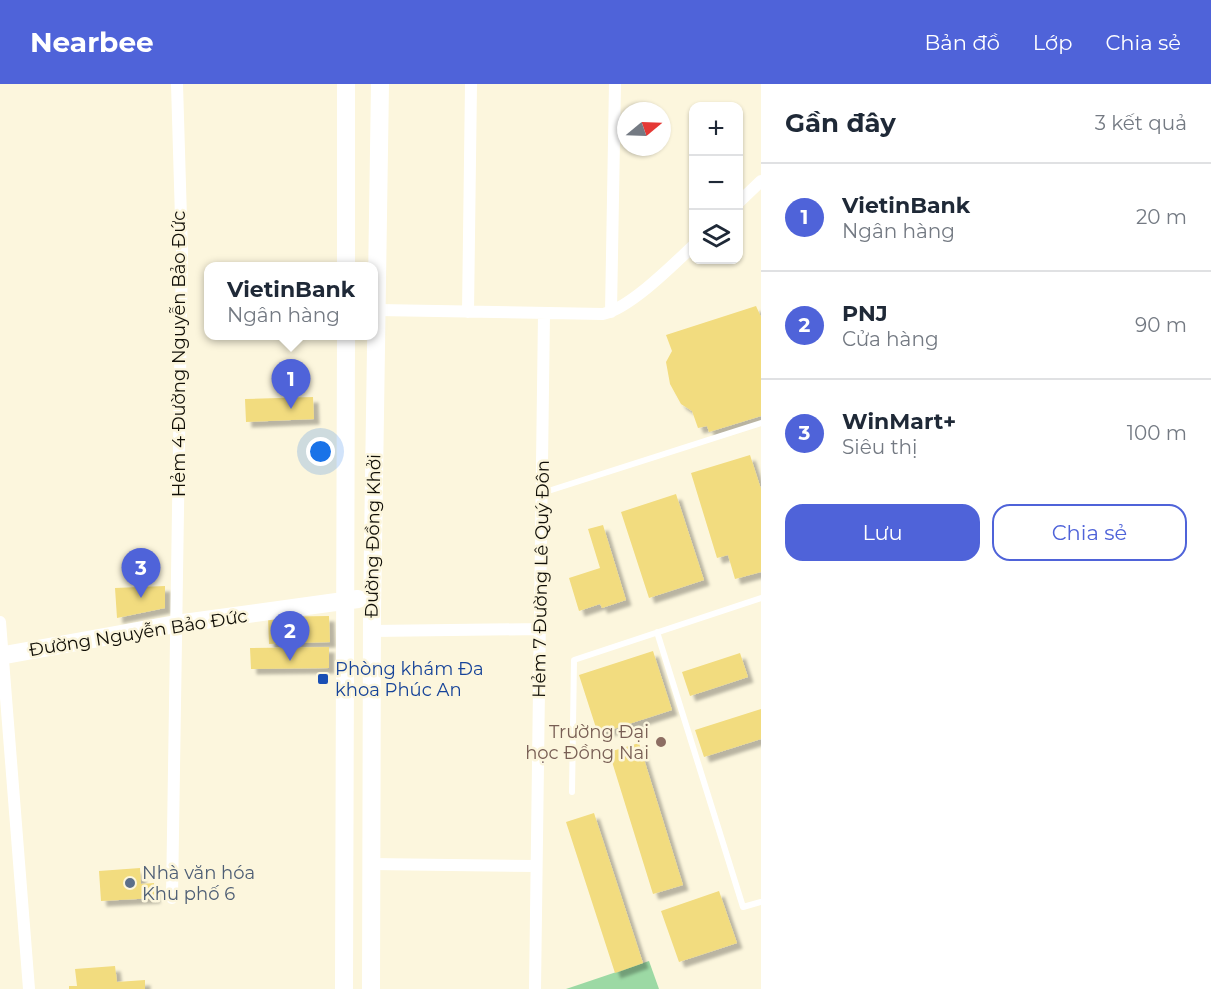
<!DOCTYPE html>
<html lang="vi">
<meta charset="utf-8">
<style>
:root{--surface:#fff;--page:#f2f2f3;--text:#1f2937;--muted:#747a83;--line:#e0e1e3;--accent:#4f63d9}
body{margin:0;font-family:Montserrat,sans-serif;background:var(--page);color:var(--text)}
.controls{position:absolute;right:18px;top:18px;display:grid;overflow:hidden;border-radius:12px;box-shadow:0 2px 4px #0004}
.controls button{width:54px;height:54px;display:grid;place-items:center;padding:0;border:0;border-bottom:2px solid var(--line);background:var(--surface);color:var(--text);font:30px sans-serif}
.compass{position:absolute;left:617px;top:18px;width:54px;height:54px;border-radius:50%;background:var(--surface);box-shadow:0 2px 4px #0004;rotate:71deg}
.you{position:absolute;left:321px;top:368px;width:21px;height:21px;margin:-15px;border:4px solid #fff;border-radius:50%;background:#1a73e8;box-shadow:0 0 0 9px #1a73e833}
.badge{display:grid;place-items:center;width:39px;height:39px;border-radius:50%;background:var(--accent);color:#fff;font-size:20px;font-weight:700}
.pin{position:absolute;translate:-50% -50px;filter:drop-shadow(0 2px 3px #0008)}
.pin::after{content:'';position:absolute;top:32px;width:21px;height:18px;background:inherit;clip-path:polygon(0 0,100% 0,50% 100%)}
.popup{position:absolute;left:204px;top:178px;width:174px;height:78px;box-sizing:border-box;display:grid;place-content:center;border-radius:12px;background:var(--surface);filter:drop-shadow(0 2px 4px #0005);font-size:20px;white-space:nowrap;color:var(--muted)}
.popup b{font-size:22px;color:var(--text)}
.popup::after{content:'';position:absolute;left:50%;top:100%;margin-left:-12px;border:12px solid transparent;border-top-color:var(--surface)}
.list{margin:0;padding:0;list-style:none}
h2{display:flex;justify-content:space-between;align-items:center;height:78px;margin:0;padding:0 24px;font-size:26px}
h2 small{font-size:20px;font-weight:400;color:var(--muted)}
.list li{display:grid;grid-template-columns:39px 1fr auto;gap:18px;align-items:center;box-sizing:border-box;height:108px;padding:0 24px;border-top:2px solid var(--line)}
.list b{display:block;font-size:22px;white-space:nowrap}
.list p{margin:0;font-size:20px;white-space:nowrap;color:var(--muted)}
.list em{font-size:20px;font-style:normal;color:var(--muted)}
.actions{display:flex;gap:12px;padding:18px 24px}
.actions a{flex:1;padding:14px 0;border:2px solid var(--accent);border-radius:18px;text-align:center;font-size:21px;color:var(--accent)}
.actions .main{background:var(--accent);color:#fff}
.icon{flex:none;width:33px;height:33px;fill:none;stroke:currentColor;stroke-width:2;stroke-linecap:round;stroke-linejoin:round}
.map{position:relative;flex:none;width:761px;height:905px;overflow:hidden}
header{display:flex;align-items:center;gap:36px;box-sizing:border-box;height:84px;padding:0 30px;background:var(--accent);color:#fff}
header strong{font-size:28px}
nav{display:flex;gap:33px;margin-inline-start:auto;font-size:21px}
main{display:flex}
aside{flex:1;background:var(--surface)}
.map>svg:first-child{display:block}
.green{fill:#9cd9a4}
.building{fill:#f2dc7f;filter:url(#shadow)}
.lines{fill:none;stroke-linecap:round;stroke-linejoin:round}
.lane{stroke:#fff;stroke-width:6}
.street{stroke:#fff;stroke-width:12}
.secondary{stroke:#fff;stroke-width:18}
.transit-dot{fill:#1a4fb4;stroke:#fcf6dd;stroke-width:2}
.education-dot{fill:#8d6e63;stroke:#fcf6dd;stroke-width:2}
.service-dot{fill:#5c6f8a;stroke:#fcf6dd;stroke-width:2}
.labels{text-anchor:middle;dominant-baseline:central;stroke-width:5;stroke-linejoin:round;paint-order:stroke}
.street-label{font-size:18px;fill:#110f07;stroke:#fcf6dd}
.transit-label{font-size:18px;fill:#164399;stroke:#fcf6dd;text-anchor:start}
.education-label{font-size:18px;fill:#785e54;stroke:#fcf6dd;text-anchor:end}
.service-label{font-size:18px;fill:#4e5e75;stroke:#fcf6dd;text-anchor:start}
</style>
<header>
<strong>Nearbee</strong>
<nav><a>Bản đồ</a><a>Lớp</a><a>Chia sẻ</a></nav>
</header>
<main>
<div class="map">
<svg width="761" height="905" viewBox="0 0 761 905">
<defs>
<filter id="shadow"><feDropShadow dx="5.5" dy="5.5" stdDeviation="1.5" flood-color="#0004"/></filter>
</defs>
<rect width="100%" height="100%" fill="#fcf6dd"/>
<path class="green" d="M649,877l10,28h-93z"/>
<path class="building" d="M756,222l5,11v99l-52,16 -2,-6 -9,2 -6,-17 -11,-7 -11,-20 -4,-22 6,-11 -6,-16z
M313,313l1,22 -68,3 -1,-23z
M750,371l11,34v83l-26,7 -7,-24 -11,3 -26,-85z
M676,410l28,86 -55,18 -28,-86z
M603,441l23,75 -24,8 -2,-4 -21,7 -10,-33 31,-10 -12,-39z
M165,502v22l-48,10 -2,-30z
M329,532l1,26 -61,2 -1,-27z
M329,563v21l-78,1 -1,-21z
M653,567l19,59 -74,24 -19,-59z
M740,569l8,24 -58,19 -8,-24z
M761,625v30l-57,18 -9,-27z
M639,659l44,142 -30,9 -44,-142z
M594,729l49,150 -28,10 -49,-151z
M140,784l1,16 13,-1 1,15 -54,3 -2,-30z
M719,807l18,52 -58,19 -18,-51z
M115,882l2,16 28,-2v9h-76v-3h8l-2,-17z"/>
<g class="lines">
<path class="lane" d="M542,409l219,-70
M657,548l86,275 18,-5
M572,708l2,-132 187,-62"/>
<path class="street" d="M738,119l23,-22
M378,226l225,4c27,-6 70,-49 91,-69
M468,228l3,-228
M611,228l4,-228
M0,538l29,367
M372,547l168,-2
M371,780l165,2
M172,814l10,-646 -5,-168
M535,905l9,-675"/>
<path class="secondary" d="M346,0v182
M0,572l176,-32 182,-25
M344,905l2,-653
M371,905l1,-377 8,-528"/>
</g>
<rect class="transit-dot" x="317" y="589" width="12" height="12" rx="3"/>
<circle class="education-dot" cx="661" cy="658" r="6"/>
<circle class="service-dot" cx="130" cy="799" r="6"/>
<g class="labels">
<g class="street-label">
<text transform="translate(179 270) rotate(-90)">Hẻm 4 Đường Nguyễn Bảo Đức</text>
<text transform="translate(373 452) rotate(-89)">Đường Đồng Khởi</text>
<text transform="translate(541 495) rotate(-89)">Hẻm 7 Đường Lê Quý Đôn</text>
<text transform="translate(138 549) rotate(-9)">Đường Nguyễn Bảo Đức</text>
</g>
<g class="transit-label">
<text x="335" y="585">Phòng khám Đa<tspan x="335" dy="21">khoa Phúc An</tspan></text>
</g>
<g class="education-label">
<text x="649" y="648">Trường Đại<tspan x="649" dy="21">học Đồng Nai</tspan></text>
</g>
<g class="service-label">
<text x="142" y="789">Nhà văn hóa<tspan x="142" dy="21">Khu phố 6</tspan></text>
</g>
</g>
</svg>
<div class="controls">
<button>+</button>
<button>−</button>
<button><svg class="icon" aria-label="layers" viewBox="0 0 24 24"><path d="M12 4l9 5-9 5-9-5zM3 14l9 5 9-5"/></svg></button>
</div>
<svg class="compass" viewBox="-18 -18 36 36"><path d="M0-13l5 13h-10z" fill="#e53935"/><path d="M0 13l5-13h-10z" fill="#747a83"/></svg>
<div class="you"></div>
<div class="pin badge" style="left:291px;top:325px">1</div>
<div class="popup"><b>VietinBank</b>Ngân hàng</div>
<div class="pin badge" style="left:290px;top:577px">2</div>
<div class="pin badge" style="left:141px;top:514px">3</div>
</div>
<aside>
<h2>Gần đây<small>3 kết quả</small></h2>
<ul class="list">
<li><span class="badge">1</span><div><b>VietinBank</b><p>Ngân hàng</p></div><em>20 m</em></li>
<li><span class="badge">2</span><div><b>PNJ</b><p>Cửa hàng</p></div><em>90 m</em></li>
<li><span class="badge">3</span><div><b>WinMart+</b><p>Siêu thị</p></div><em>100 m</em></li>
</ul>
<div class="actions"><a class="main">Lưu</a><a>Chia sẻ</a></div>
</aside>
</main>
